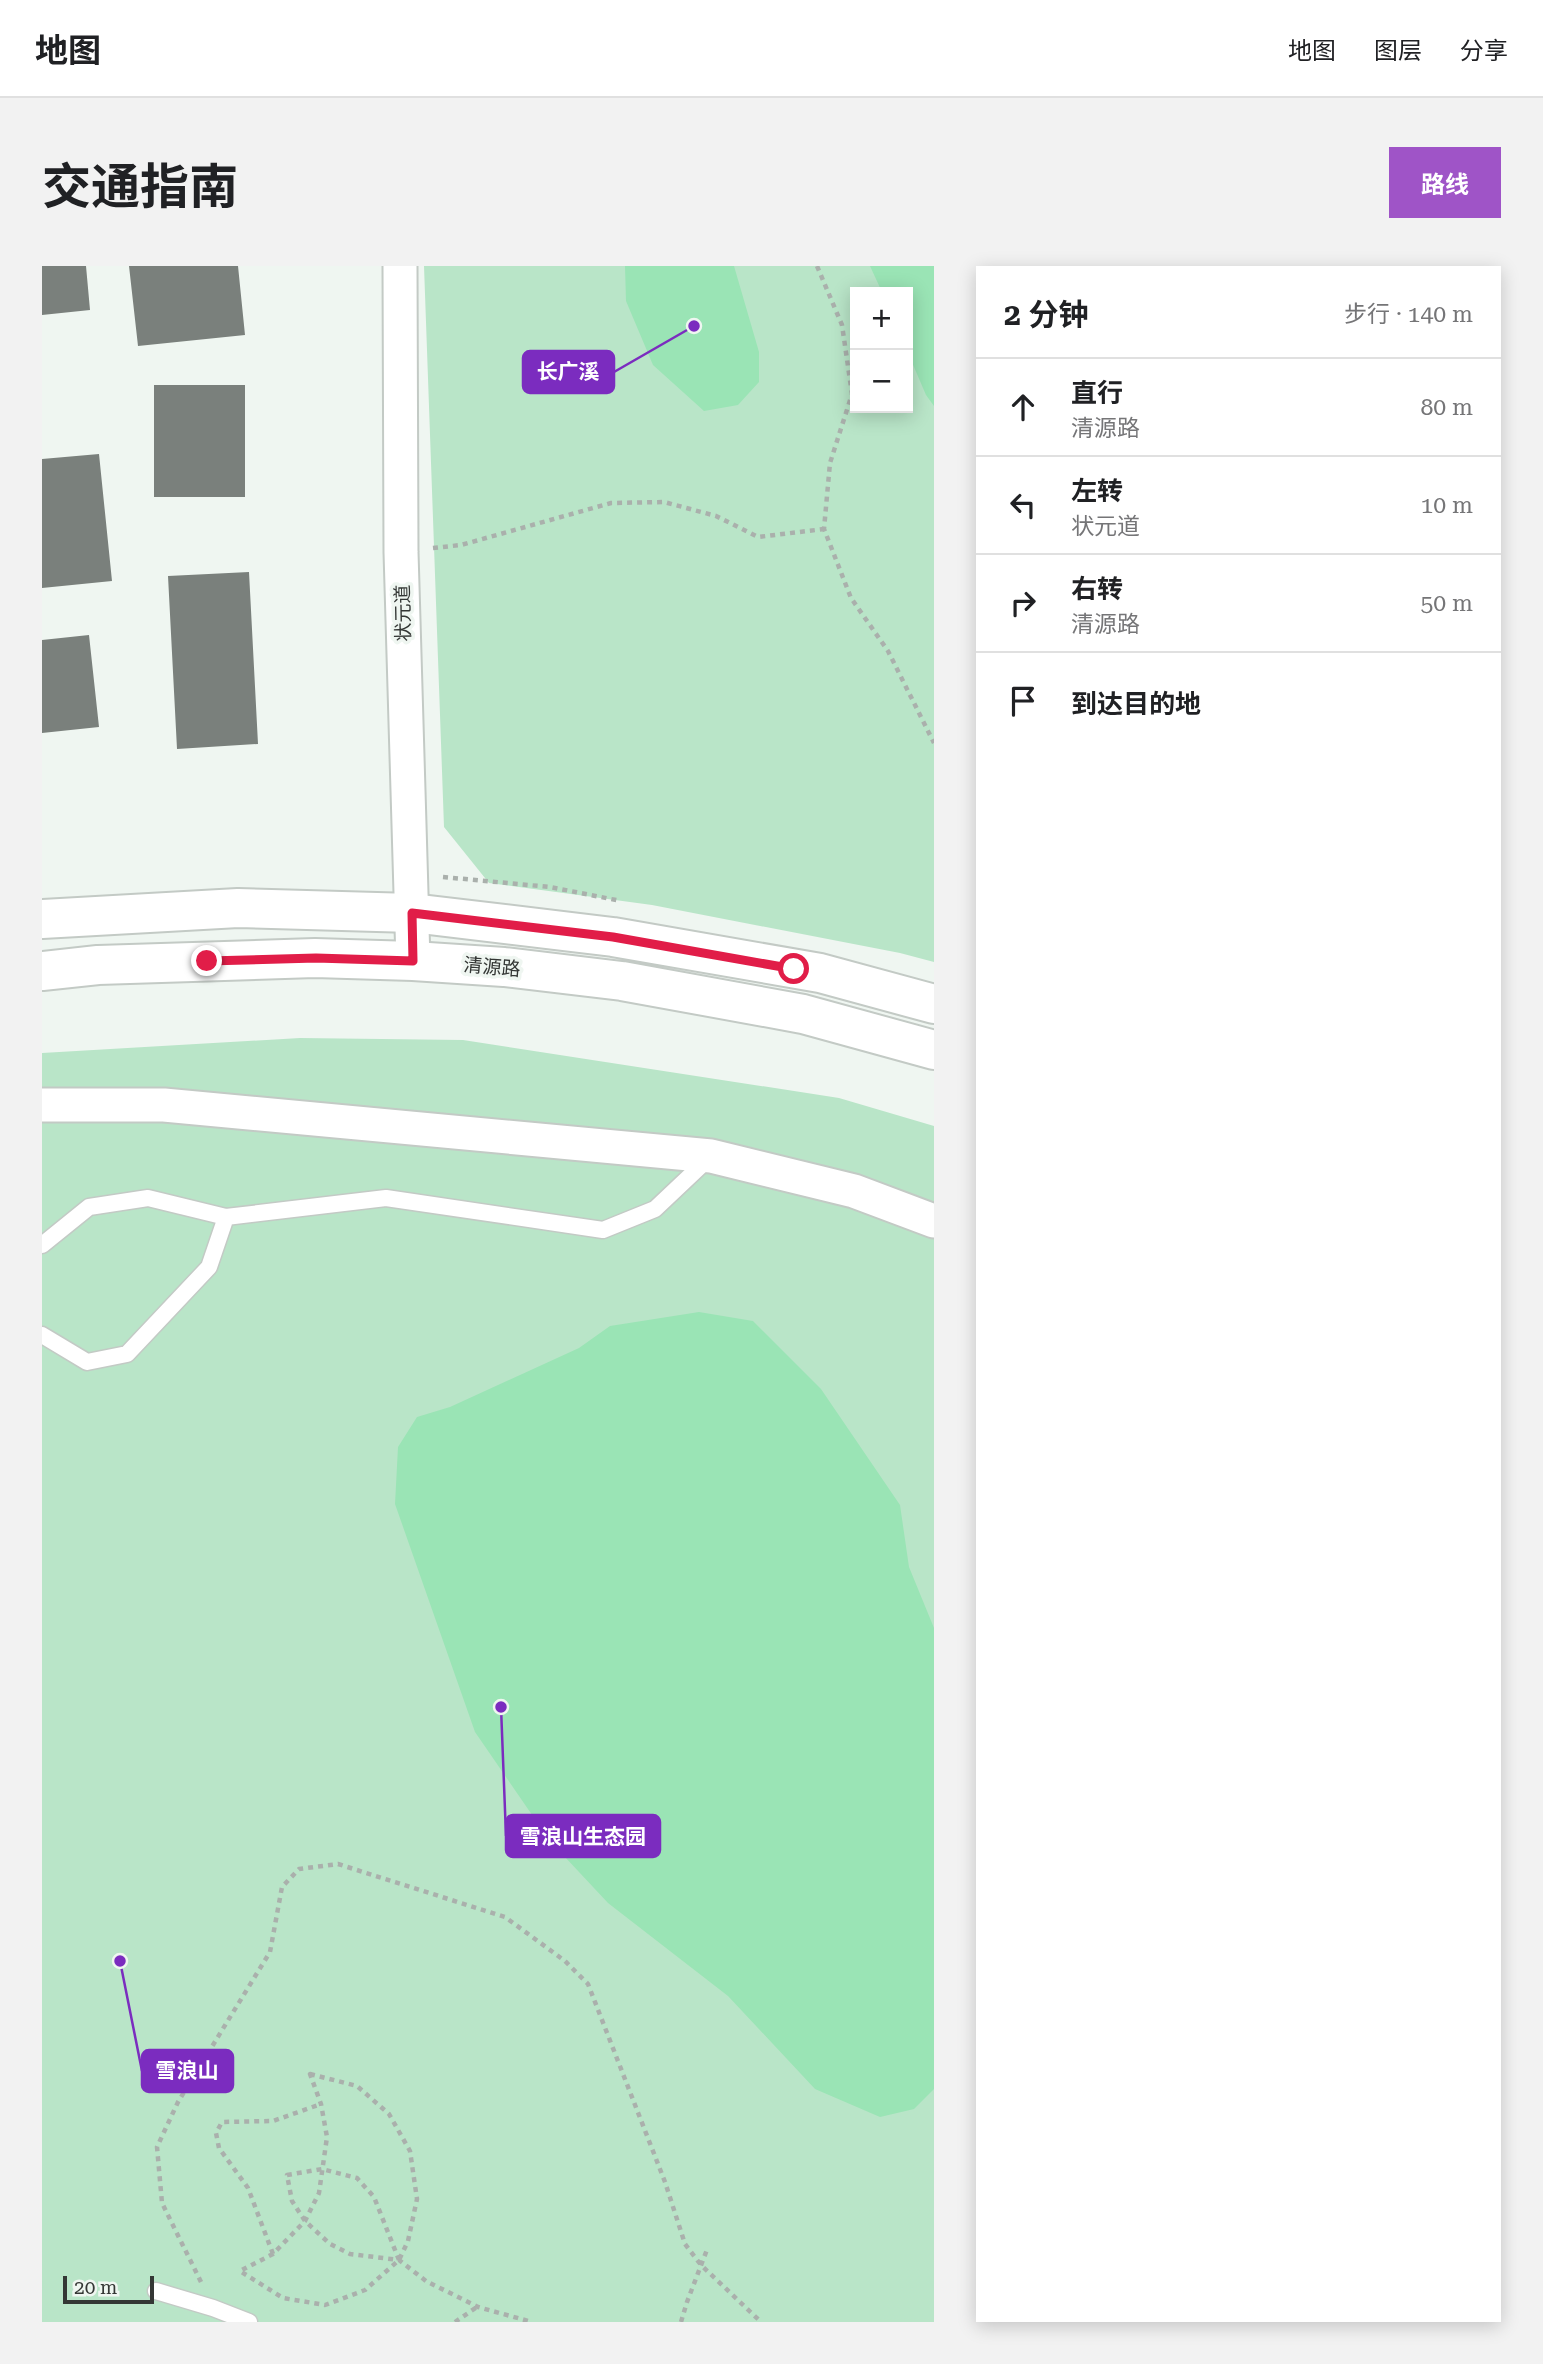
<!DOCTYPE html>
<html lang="zh">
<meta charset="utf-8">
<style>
:root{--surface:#fff;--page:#f2f2f2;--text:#202124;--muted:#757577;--line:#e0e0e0;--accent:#9f54c7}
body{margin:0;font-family:"Roboto Serif","Noto Sans SC",serif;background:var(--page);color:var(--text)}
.controls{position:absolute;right:21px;top:21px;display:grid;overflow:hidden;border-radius:0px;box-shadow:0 4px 18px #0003}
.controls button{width:63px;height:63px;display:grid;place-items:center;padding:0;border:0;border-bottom:2px solid var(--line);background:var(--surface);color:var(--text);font:35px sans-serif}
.scale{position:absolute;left:21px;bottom:18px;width:91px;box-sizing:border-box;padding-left:7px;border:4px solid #343735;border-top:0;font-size:19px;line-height:24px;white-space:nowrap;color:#343735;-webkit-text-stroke:5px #eff6f1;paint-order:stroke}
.stop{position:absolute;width:21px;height:21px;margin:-16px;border:5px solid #e11d48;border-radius:50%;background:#fff}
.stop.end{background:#e11d48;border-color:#fff;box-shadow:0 2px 7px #0008}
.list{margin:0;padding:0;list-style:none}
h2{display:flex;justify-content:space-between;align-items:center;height:91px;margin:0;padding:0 28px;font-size:30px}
h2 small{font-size:23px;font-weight:400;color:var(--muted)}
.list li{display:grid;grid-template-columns:46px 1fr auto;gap:21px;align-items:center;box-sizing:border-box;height:98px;padding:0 28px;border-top:2px solid var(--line)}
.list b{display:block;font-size:26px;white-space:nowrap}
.list p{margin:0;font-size:23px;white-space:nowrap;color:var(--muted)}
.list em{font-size:23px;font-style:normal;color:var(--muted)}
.icon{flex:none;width:38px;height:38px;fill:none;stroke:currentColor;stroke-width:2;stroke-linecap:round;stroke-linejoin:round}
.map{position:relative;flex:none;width:892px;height:2056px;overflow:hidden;border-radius:0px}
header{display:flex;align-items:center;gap:42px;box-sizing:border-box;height:98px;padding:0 35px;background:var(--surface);border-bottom:2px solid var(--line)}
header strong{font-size:33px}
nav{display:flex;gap:38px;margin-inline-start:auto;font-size:24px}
.intro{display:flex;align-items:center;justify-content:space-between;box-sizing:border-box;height:168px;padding:0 42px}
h1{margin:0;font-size:49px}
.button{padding:18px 32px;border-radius:0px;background:var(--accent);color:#fff;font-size:24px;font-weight:700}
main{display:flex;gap:42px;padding:0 42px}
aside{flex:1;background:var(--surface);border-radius:0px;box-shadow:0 4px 18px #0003}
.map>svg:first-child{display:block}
.green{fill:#b9e5c8;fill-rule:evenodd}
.water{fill:#9ae4b5}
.building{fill:#7a807c}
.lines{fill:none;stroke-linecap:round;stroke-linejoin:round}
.service-casing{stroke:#c3cac5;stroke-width:19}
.minor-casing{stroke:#c3cac5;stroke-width:37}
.tertiary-casing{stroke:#c3cac5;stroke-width:42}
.path{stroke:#aab0ac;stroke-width:4.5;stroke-dasharray:5 5;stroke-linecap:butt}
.service{stroke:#fff;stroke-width:16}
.minor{stroke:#fff;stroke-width:33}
.tertiary{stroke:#fff;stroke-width:38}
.route{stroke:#e11d48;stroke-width:9}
.labels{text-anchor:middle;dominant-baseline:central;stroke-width:7;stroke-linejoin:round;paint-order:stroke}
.street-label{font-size:19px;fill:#343735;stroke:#eff6f1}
.leader{fill:none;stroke:#7b2cbf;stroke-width:2.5}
.callout-dot{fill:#7b2cbf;stroke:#eff6f1;stroke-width:2.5}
.callout{fill:#7b2cbf;stroke:#7b2cbf;stroke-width:2.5}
.callout-label{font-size:21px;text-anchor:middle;font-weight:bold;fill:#fff}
</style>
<header>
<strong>地图</strong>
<nav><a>地图</a><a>图层</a><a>分享</a></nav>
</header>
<div class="intro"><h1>交通指南</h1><a class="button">路线</a></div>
<main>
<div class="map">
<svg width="892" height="2056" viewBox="0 0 892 2056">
<rect width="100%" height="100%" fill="#eff6f1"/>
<path class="green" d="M382,0h510v696l-34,-9 -248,-48 -163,-22 -45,-56zM813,26h53v116h-53z
M258,772l163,2 376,58 95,28v1196h-892v-1269z"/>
<path class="water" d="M583,0h109l25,86v30l-21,23 -34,6 -51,-46 -27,-64z
M828,0h64v140l-8,-11 -18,-42v-61h-26z
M657,1046l54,9 68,68 79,116 9,62 25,61v461l-20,20 -34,8 -65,-28 -87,-93 -120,-93 -58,-62 -75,-109 -80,-228 3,-57 19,-30 33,-10 129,-59 31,-22z"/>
<path class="building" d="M0,0h44l4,44 -48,5z
M87,0h109l7,69 -107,11z
M112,119h91v112h-91z
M57,188l13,127 -70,7v-129z
M207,306l9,172 -81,5 -9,-173z
M47,369l10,92 -57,6v-93z"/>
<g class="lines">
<defs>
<path id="service" d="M0,979l47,-38 59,-9 78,19 160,-19 217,32 52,-21 54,-51
M0,1069l45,27 40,-8 82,-87 17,-50
M114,2025l57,17 36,14"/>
<path id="minor" d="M358,0l1,286 12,409
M0,839h122l547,51 143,35 80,30"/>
<path id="tertiary" d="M0,653l196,-11 174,5 201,24 207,36 114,31
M0,705l56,-6 217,-7 98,3 91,6 118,14 181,33 131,36"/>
</defs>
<use href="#service" class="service-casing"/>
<use href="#minor" class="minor-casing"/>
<use href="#tertiary" class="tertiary-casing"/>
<path class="path" d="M775,0l25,59 10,69 -22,69 -6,66 27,69 37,53 46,92
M391,282l28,-3 150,-42 53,-1 52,14 42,21 66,-8
M401,611l107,10 71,14
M268,1808l47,12 32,28 21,37 7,48 -9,42 -9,19 -34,30 -40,15 -42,-7 -43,-27 33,-17 32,-33 14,-28 8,-56 -6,-33z
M231,1988l-25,-66 -29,-40 -3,-15 6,-11 51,-1 48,-17
M357,1994l-25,-63 -17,-19 -35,-9 -35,6 5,26 13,20 25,23 20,10 49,6 27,21 52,26 54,15
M159,2016l-39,-79 -5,-56 21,-45 92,-150 12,-65 17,-18 39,-5 167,53 60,44 23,23 77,198 20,62 16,21 60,57
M413,2056l22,-15
M639,2056l6,-20 21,-55"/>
<use href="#service" class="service"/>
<use href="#minor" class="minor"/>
<use href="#tertiary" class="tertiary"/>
</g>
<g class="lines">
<path class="route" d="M165,695l109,-3 97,3 -1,-48 201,24 181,32"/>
</g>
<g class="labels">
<g class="street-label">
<text transform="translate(361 347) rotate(-91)">状元道</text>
<text transform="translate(450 701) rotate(5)">清源路</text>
</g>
</g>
<path class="leader" d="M652 60L572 106M459 1441L464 1570M78 1695L100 1805"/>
<g class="callout-dot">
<circle cx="652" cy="60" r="7"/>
<circle cx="459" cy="1441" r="7"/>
<circle cx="78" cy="1695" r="7"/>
</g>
<g class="callout">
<rect x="481" y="85" width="91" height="42" rx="7"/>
<rect x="464" y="1549" width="154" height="42" rx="7"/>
<rect x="100" y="1784" width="91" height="42" rx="7"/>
</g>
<g class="callout-label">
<text x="526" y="113">长广溪</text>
<text x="541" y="1578">雪浪山生态园</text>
<text x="145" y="1812">雪浪山</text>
</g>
</svg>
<div class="controls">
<button>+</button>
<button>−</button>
</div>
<div class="scale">20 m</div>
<div class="stop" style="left:752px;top:703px"></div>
<div class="stop end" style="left:165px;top:695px"></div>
</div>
<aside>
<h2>2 分钟<small>步行 · 140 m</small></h2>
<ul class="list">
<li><svg class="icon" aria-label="ahead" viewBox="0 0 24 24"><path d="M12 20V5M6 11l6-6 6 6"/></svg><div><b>直行</b><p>清源路</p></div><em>80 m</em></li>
<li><svg class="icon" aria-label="left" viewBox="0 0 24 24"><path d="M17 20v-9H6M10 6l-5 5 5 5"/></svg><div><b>左转</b><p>状元道</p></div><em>10 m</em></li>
<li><svg class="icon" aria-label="right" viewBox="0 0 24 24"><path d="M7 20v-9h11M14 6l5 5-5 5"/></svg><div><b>右转</b><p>清源路</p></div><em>50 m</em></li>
<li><svg class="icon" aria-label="arrive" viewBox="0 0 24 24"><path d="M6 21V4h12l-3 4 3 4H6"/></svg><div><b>到达目的地</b></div></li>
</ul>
</aside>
</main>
